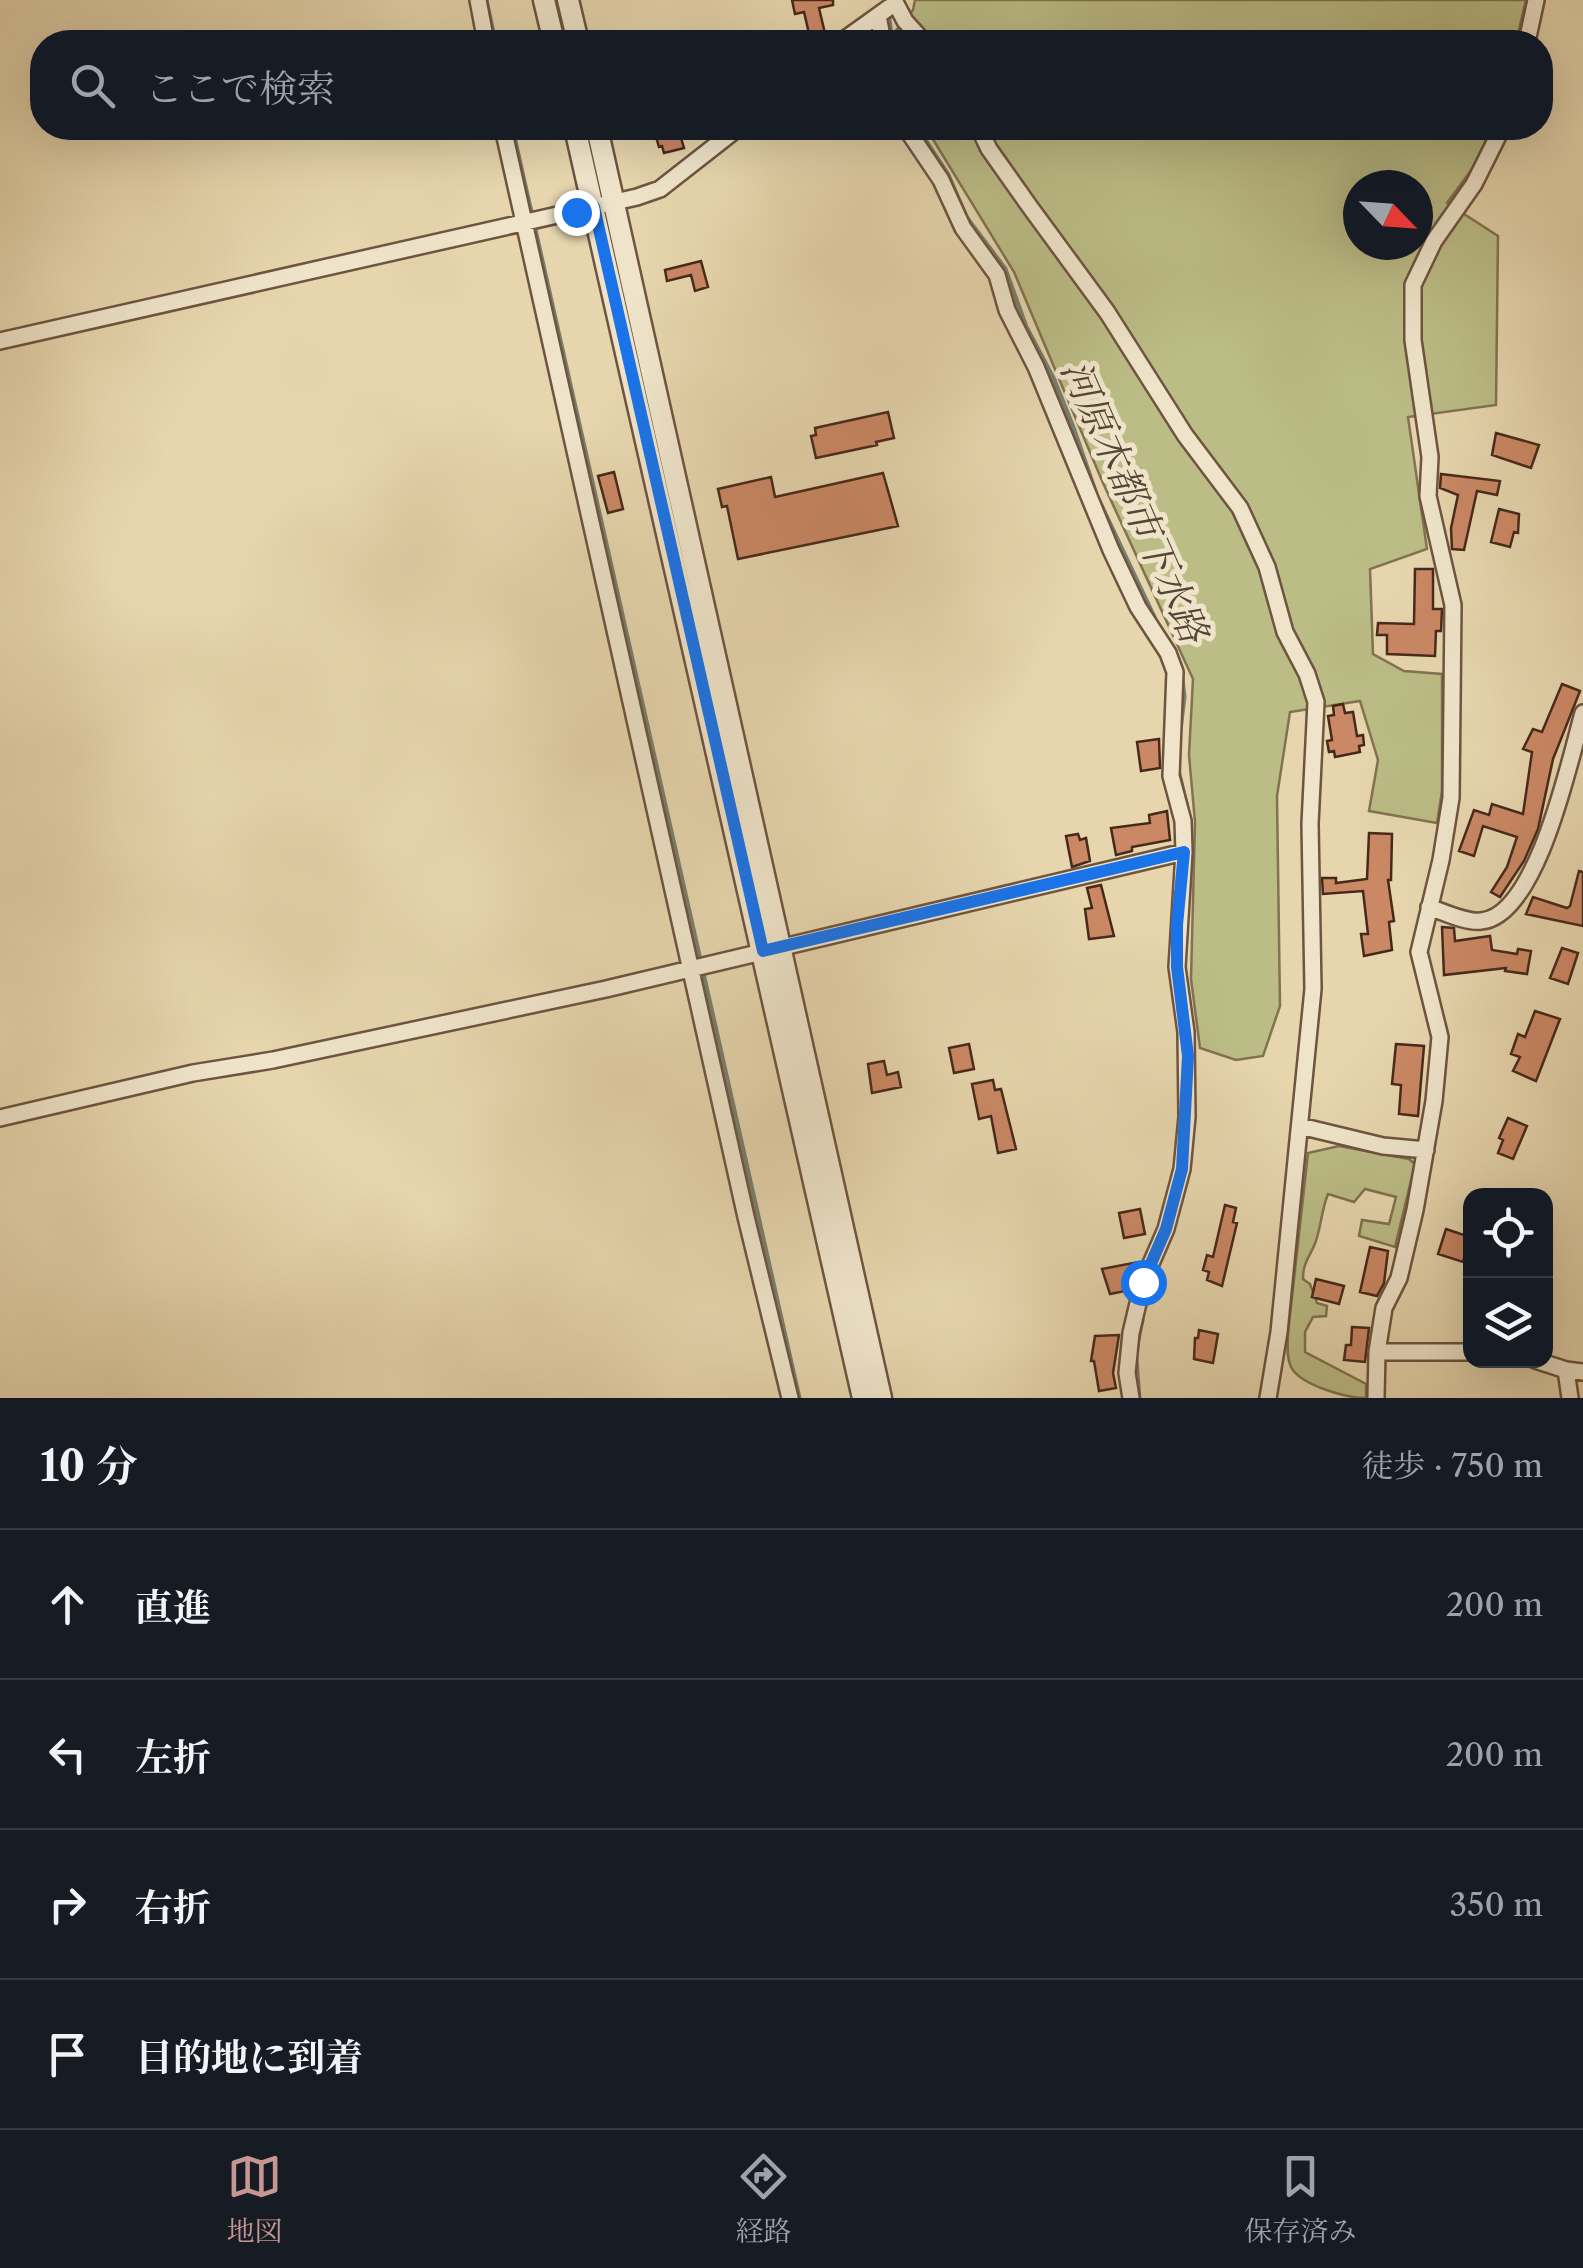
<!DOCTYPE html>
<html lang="ja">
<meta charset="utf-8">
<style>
:root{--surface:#171b24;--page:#20242c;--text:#f1f3f6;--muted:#9ea1a6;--line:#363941;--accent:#c59692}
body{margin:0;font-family:"Libre Caslon Text","Noto Serif JP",serif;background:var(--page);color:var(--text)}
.controls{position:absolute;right:30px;bottom:30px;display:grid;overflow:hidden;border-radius:20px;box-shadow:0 10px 40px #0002}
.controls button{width:90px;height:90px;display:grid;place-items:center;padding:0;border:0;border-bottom:2px solid var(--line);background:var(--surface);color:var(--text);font:50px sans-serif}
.compass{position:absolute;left:1343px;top:170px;width:90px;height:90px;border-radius:50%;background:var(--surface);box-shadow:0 10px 40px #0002;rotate:115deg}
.stop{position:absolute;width:30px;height:30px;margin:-22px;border:8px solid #1a73e8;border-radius:50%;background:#fff}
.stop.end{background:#1a73e8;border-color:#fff;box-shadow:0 2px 10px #0008}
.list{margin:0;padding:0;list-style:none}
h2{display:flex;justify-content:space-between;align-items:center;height:130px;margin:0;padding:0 40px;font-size:42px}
h2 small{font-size:32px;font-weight:400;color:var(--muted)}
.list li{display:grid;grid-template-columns:65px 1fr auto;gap:30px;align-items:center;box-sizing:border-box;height:150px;padding:0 40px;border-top:2px solid var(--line)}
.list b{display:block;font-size:38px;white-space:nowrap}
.list em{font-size:32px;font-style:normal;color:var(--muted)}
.icon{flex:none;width:55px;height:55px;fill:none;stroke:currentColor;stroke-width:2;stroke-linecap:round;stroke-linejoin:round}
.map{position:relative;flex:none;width:1583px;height:1398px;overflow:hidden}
.search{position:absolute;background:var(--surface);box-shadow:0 10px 40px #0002;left:30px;right:30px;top:30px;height:110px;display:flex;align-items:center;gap:25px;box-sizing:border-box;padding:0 35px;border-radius:40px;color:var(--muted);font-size:38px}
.sheet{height:730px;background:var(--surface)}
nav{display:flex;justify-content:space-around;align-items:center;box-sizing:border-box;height:140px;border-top:2px solid var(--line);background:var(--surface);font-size:28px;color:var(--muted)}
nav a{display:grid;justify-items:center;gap:5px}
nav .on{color:var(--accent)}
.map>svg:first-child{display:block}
.green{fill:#bbbc86;stroke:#817251;stroke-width:2.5;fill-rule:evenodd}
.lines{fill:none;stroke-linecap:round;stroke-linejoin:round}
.stream{stroke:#777f6e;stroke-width:5}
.building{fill:#ca8865;stroke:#47291c;stroke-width:2.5}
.minor-casing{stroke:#6f5440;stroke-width:20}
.tertiary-casing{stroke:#6f5440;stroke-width:25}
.minor{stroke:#efe4ca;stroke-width:15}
.tertiary{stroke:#efe4ca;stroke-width:20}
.route{stroke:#1a73e8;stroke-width:12}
.labels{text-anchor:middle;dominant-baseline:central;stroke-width:10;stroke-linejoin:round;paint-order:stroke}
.water-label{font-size:38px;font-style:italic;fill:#574637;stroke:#efe4ca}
</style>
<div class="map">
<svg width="1583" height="1398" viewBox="0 0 1583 1398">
<rect width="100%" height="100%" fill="#e6d5ad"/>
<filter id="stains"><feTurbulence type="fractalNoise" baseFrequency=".002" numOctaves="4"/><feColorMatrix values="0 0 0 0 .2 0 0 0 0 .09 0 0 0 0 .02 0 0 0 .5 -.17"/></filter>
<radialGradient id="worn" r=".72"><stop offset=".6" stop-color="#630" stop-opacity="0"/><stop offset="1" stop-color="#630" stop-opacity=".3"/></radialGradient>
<path class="green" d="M915,0h611l-10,42h-621l-2,-8 20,-24z
M926,128h565l-16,37 -28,38 51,33 -2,169 -88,12 19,132 -57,20 3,85 31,17 38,3v117l-5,32 -68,-12 9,-51 -18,-59 -70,11 -13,84 3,210 -17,50 -27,4 -36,-12 -9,-69 4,-157 -6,-67 4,-76 -90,-196 -89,-211zM1358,185h60v60h-60z
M1339,1146l70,13 6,5 -20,83 -36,-11 3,-16 27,4 7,-27 -31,-8 -11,13 -26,-8c-7,17 -7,36 -14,52 -6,13 -11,18 -11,33l7,5 7,19 10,3 -1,10 -13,1 -8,15v20l61,32v14c-20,0 -66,-13 -75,-31 -5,-10 -3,-23 -3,-34l20,-180z"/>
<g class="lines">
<path class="stream" d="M486,0l9,42
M888,13l4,29
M512,128l287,1270
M917,128l31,47 18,42 39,52 21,58 28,53 20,50 21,61
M1099,501l55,116
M1180,730l4,-33 -3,-26
M1178,770l9,38
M1177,1215l9,-33
M1148,1290l9,-22
M1136,1349l6,-29
M1136,1360l3,38"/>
</g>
<path class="building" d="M792,0h41v5l-14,3 8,34h-16l-7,-30 -9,2z
M658,128h48v4l-25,6 3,10 -20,5 -2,-7 -3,1 -5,-17z
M701,261l7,26 -13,4 -4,-16 -24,6 -2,-11z
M888,412l6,26 -18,4 1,3 -61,13 -5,-22 5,-1 -1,-7z
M1496,433l43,12 -8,23 -39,-13z
M614,472l9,37 -15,4 -10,-37z
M883,473l15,53 -160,33 -11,-53 -5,1 -4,-18 53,-12 4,20z
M1441,474l59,7 -3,14 -20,-4 -13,59 -12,-1 -1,-21 7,-33 -18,-7z
M1499,509l20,5 -1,19 -4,-1 -4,15 -19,-5z
M1415,569h18v40h9l-1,22h-5l-1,25 -48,-2v-19h-10l1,-12 36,1z
M1562,684l18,7 -27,68 -15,70 -14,32 -24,36 -9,-5 16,-25 10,-30 -34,-11 -9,30 -15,-5 15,-41 15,5 3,-11 31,10 9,-62 -9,-3 10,-20 9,3z
M1343,704l2,9 8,-1 4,24 6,-1 1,10 -5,1 1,6 -25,5 -1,-6 -5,1 -2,-11 5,-1 -4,-24 6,-1 -1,-9z
M1159,739l1,29 -19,3 -4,-29z
M1167,811l3,29 -38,7v4l-16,4 -5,-27 39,-5 -1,-8z
M1369,833l23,1 -1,46h-3l6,41 -5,1 3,28 -28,6 -3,-22h7l-5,-43 -40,3 -1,-16h14v5l31,-4z
M1078,834l2,6 6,-2 4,23 -18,6 -6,-31z
M1579,871l4,1v54l-57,-12 7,-17 34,11 3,-2z
M1101,885l13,51 -25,3 -4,-30 7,-1 -5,-20z
M1442,927l12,1 1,13 35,-5 2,14 25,4 1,-5 13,2 -4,23 -22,-3 1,-3 -62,7z
M1562,948l16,5 -10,31 -18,-6z
M1535,1011l25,8 -24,62 -23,-10 7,-14 -9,-3 7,-20 7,3z
M969,1044l5,25 -20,4 -5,-25z
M1396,1044l28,2 -6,70 -19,-2 2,-29 -9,-1z
M884,1061l3,14 11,-3 3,15 -29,6 -4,-29z
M993,1080l2,10 6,-1 15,60 -18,4 -7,-37 -12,3 -7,-35z
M1508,1118l19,8 -14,33 -15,-6 5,-13 -4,-2z
M1225,1205l11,3 -3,14 4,1 -15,63 -15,-6 2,-8 -6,-2 4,-15 6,2z
M1140,1209l5,25 -21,4 -5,-25z
M1446,1229l24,8 -7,25 -25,-8z
M1370,1247l18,4 -4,32 -7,13 -17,-4z
M1138,1262l-4,13h-4v15l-20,4 -8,-25z
M1316,1279l28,7 -5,18 -27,-7z
M1352,1327l17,1 -4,34 -21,-2 2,-15h5z
M1199,1330l19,4 -5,29 -19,-4 1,-21h3z
M1119,1335l-6,38 3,15 -17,3 -5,-30h-3l4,-25z"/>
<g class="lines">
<defs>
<path id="minor" d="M478,0l8,42
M894,0l11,21 19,21
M878,16l5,26
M841,42l53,-38
M1527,42l9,-42
M503,128l243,1089 44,181
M906,128l35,52 22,48 34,47 10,35 29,57 75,183 27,57 30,46 7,19 -4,104 12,45 1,31 -7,115 9,65 1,85 -5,52 -16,60 -23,53 -12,51 -4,40 4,25
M979,128l10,21 41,58 77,105 78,123 55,73 27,59 18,65 22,42 9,28 -6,122 3,165 -34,343 -11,66
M0,341l637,-144 23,-8 78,-61
M1429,907c15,5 37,16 52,14 56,-4 89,-162 102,-208
M0,1118l193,-45 80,-13 333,-71 578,-137
M1300,1126l83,20 43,4
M1377,1352h93
M1535,1360l31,10 17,2
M1566,1370l4,28
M1376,1398l1,-46 7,-44 15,-30 16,-68 19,-109 6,-64 -21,-85 22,-92 10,-62 2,-193 -25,-109 2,-39 -17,-117v-55l21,-44 40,-57 28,-56"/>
<path id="tertiary" d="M544,0l10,42
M568,0l10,42
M575,128l288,1270
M597,128l284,1270"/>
</defs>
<use href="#minor" class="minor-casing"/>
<use href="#tertiary" class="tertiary-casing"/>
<use href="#minor" class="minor"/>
<use href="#tertiary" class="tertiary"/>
</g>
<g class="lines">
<path class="route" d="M576,212l18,-5 169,744 421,-99 -7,73v42l11,89 -6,113 -16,60 -23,53"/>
</g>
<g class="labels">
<g class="water-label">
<text transform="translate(1135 501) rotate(66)">河原木都市下水路</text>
</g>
</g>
<rect width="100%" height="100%" filter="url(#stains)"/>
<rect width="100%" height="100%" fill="url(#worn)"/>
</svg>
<div class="controls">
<button><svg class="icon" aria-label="locate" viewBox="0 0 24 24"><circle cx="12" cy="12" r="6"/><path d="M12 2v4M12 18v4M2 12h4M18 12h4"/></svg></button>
<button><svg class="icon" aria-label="layers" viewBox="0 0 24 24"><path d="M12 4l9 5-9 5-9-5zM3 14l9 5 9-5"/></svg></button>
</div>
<svg class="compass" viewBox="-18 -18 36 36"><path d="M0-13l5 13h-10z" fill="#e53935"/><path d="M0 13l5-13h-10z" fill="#9ea1a6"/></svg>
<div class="stop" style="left:1143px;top:1282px"></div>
<div class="stop end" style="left:576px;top:212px"></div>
<div class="search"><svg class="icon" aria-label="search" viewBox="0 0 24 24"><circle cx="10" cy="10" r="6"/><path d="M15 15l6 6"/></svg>ここで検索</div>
</div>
<section class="sheet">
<h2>10 分<small>徒歩 · 750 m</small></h2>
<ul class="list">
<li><svg class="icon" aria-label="ahead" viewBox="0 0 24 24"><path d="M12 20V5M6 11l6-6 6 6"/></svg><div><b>直進</b></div><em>200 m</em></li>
<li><svg class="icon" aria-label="left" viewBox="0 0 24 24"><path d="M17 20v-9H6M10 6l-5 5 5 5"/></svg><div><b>左折</b></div><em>200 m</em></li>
<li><svg class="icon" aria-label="right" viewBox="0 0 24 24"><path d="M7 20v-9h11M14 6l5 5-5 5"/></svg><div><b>右折</b></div><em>350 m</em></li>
<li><svg class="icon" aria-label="arrive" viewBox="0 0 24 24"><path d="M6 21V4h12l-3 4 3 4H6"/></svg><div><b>目的地に到着</b></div></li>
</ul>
</section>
<nav>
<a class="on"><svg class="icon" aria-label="map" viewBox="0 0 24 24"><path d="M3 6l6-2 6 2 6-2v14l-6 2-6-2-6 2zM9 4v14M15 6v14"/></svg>地図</a>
<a><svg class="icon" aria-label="directions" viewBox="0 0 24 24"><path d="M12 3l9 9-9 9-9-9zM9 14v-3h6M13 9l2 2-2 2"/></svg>経路</a>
<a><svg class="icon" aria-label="saved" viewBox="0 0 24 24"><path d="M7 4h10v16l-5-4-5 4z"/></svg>保存済み</a>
</nav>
